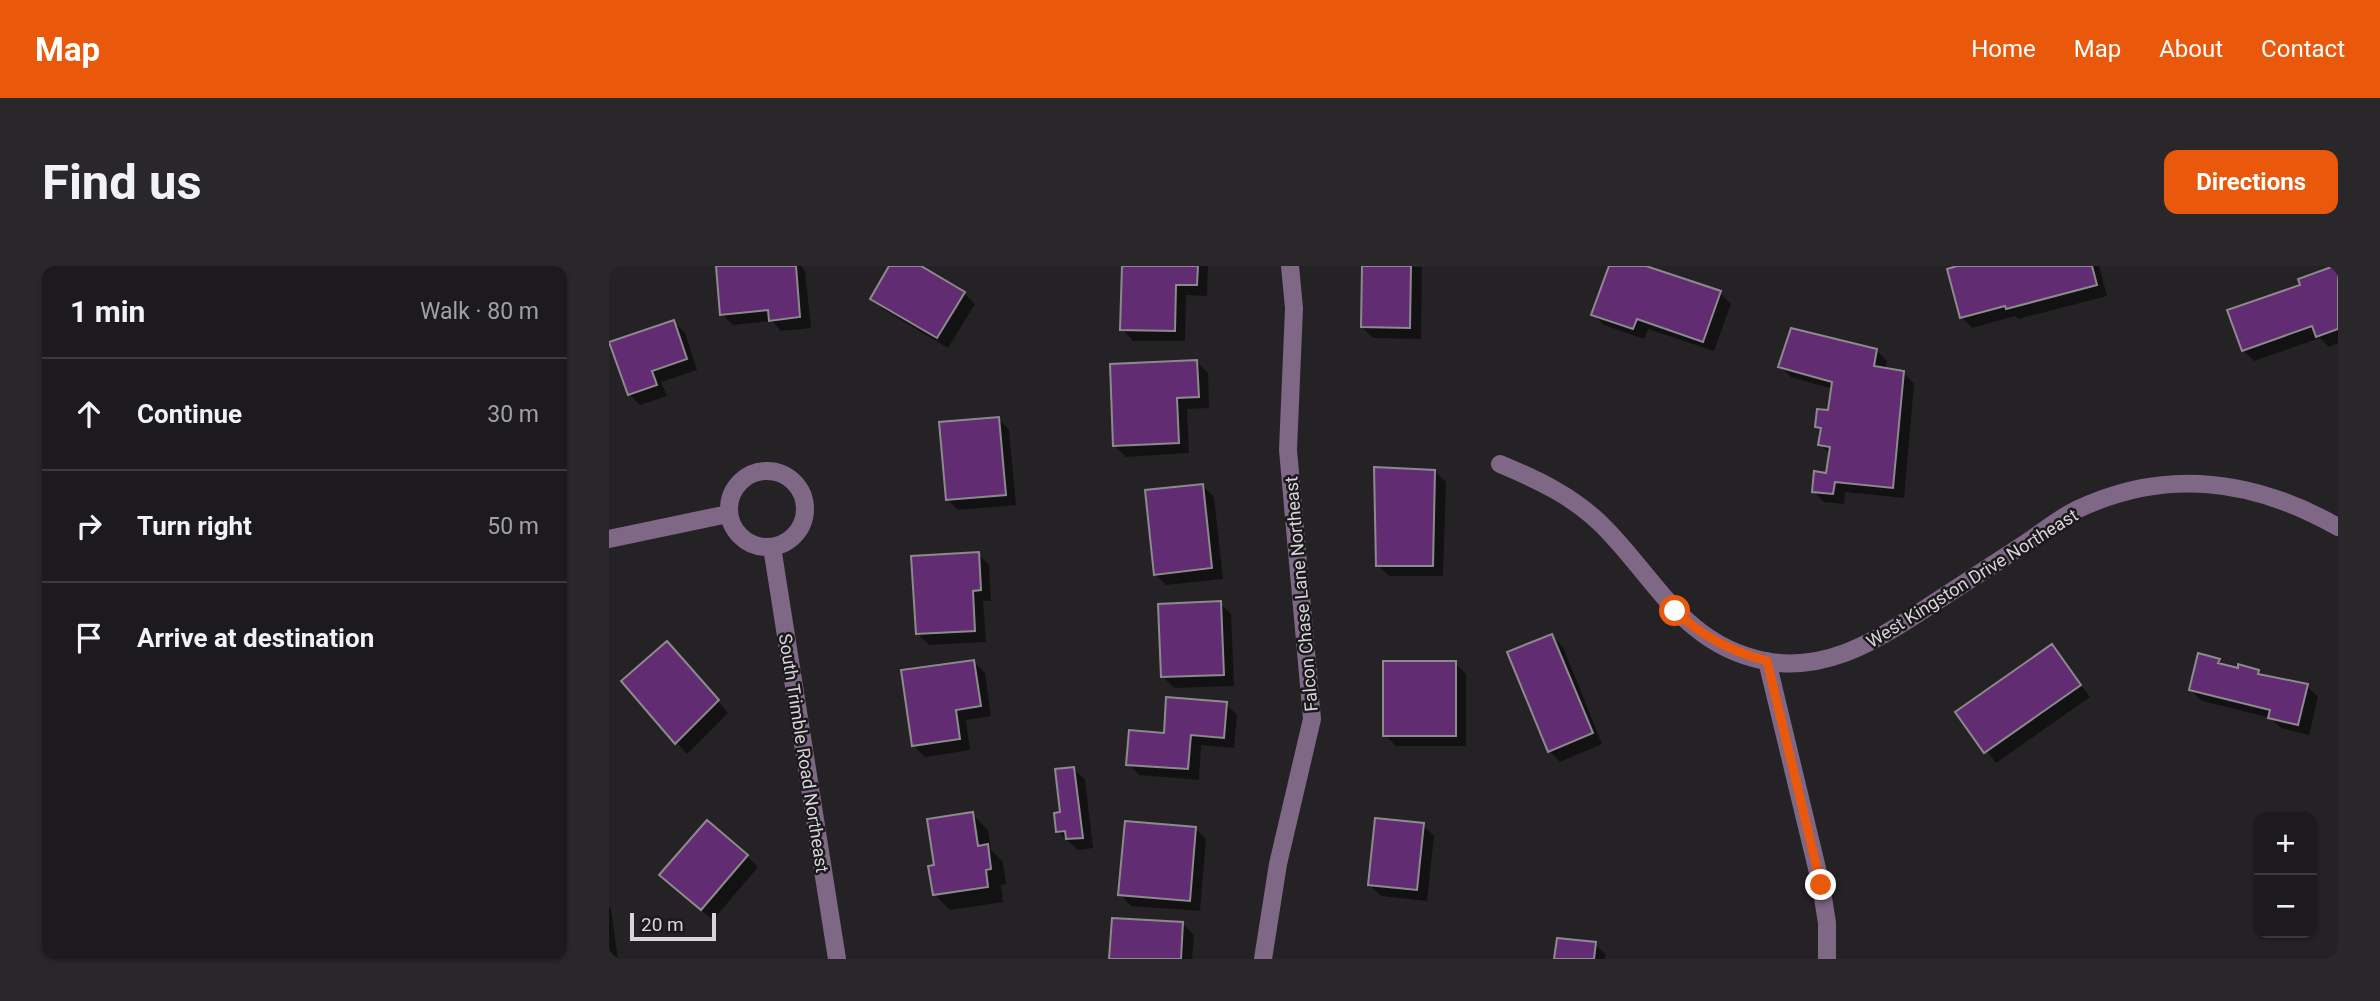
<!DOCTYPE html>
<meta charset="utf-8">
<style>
:root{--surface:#1c1a1c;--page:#292729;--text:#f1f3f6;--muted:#a0a1a3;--line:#3a383b;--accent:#ea580c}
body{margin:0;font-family:Roboto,sans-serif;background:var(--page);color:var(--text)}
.controls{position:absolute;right:21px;bottom:21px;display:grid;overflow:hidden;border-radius:14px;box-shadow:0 2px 5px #0004}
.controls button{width:63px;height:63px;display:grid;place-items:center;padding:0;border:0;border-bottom:2px solid var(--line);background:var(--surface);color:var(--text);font:35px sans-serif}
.scale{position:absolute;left:21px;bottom:18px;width:86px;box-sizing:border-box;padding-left:7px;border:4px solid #d7d5d7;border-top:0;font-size:19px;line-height:24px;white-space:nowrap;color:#d7d5d7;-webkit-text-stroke:5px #1b191c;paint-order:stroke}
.stop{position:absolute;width:21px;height:21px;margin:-16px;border:5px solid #ea580c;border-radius:50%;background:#fff}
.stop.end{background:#ea580c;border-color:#fff;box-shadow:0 2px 7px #0008}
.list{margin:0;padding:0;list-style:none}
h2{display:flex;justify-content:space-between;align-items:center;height:91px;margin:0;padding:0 28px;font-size:30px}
h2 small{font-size:23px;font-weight:400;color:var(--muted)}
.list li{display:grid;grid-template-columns:46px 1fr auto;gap:21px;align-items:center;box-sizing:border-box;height:112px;padding:0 28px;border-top:2px solid var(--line)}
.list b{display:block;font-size:26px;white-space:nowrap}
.list em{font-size:23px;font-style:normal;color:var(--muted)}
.icon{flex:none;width:38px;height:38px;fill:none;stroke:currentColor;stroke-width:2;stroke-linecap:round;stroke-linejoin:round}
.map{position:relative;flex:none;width:1729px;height:693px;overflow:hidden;border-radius:14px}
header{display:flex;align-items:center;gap:42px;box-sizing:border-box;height:98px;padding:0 35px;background:var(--accent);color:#fff}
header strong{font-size:33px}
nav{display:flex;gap:38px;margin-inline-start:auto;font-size:24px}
.intro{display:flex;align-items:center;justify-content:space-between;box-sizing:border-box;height:168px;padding:0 42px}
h1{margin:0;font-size:49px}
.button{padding:18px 32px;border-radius:14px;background:var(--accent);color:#fff;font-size:24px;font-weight:700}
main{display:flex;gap:42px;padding:0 42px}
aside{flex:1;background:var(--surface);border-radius:14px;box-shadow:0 2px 5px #0004}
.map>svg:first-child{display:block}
.shadow{fill:#0007}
.building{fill:#622c72;stroke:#8d8a8e;stroke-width:2}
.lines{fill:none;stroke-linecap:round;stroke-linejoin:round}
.minor{stroke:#7f6786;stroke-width:18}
.route{stroke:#ea580c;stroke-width:9}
.labels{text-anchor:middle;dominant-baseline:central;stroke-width:5;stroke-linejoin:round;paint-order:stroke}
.street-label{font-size:18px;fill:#d7d5d7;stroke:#1b191c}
</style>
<header>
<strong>Map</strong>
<nav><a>Home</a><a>Map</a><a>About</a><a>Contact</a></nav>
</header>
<div class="intro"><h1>Find us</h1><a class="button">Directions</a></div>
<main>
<aside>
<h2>1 min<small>Walk · 80 m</small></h2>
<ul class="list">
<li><svg class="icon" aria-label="ahead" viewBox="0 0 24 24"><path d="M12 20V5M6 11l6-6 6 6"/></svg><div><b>Continue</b></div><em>30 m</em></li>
<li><svg class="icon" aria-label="right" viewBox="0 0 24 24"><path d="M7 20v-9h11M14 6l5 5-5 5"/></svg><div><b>Turn right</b></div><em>50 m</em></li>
<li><svg class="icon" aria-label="arrive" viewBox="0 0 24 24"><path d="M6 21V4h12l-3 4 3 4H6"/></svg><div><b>Arrive at destination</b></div></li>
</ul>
</aside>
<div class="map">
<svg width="1729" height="693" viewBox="0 0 1729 693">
<rect width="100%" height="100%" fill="#252225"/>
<path class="shadow" d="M115,0h77l4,5 6,57 -30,3 -9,-10 -39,4 -11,-11z
M282,0h27l46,27 11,11 -27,44 -65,-39 -11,-11z
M514,0h85l-1,30 -21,-1 -1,46h-52l-11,-12z
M754,0l59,1 -1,72 -48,-1 -11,-11z
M1001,0h31l79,27 11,11 -17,47 -66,-22 -4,10 -40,-14 -11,-11z
M1355,0h135l8,30 -89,23 -3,-3 -43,12 -11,-11z
M1729,0v77l-9,4 -9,-9 -66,23 -11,-11 59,-64z
M65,56l11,11 12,37 -36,12 6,14 -27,9 -11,-11z
M1267,84l11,11 -2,9 18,2 11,12 -10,114 -59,-6 -1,12 -20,-2 -11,-11 15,-16 3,-20 -11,-11 2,-12 -5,-5 12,-14 4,-24 -42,-12 -11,-11z
M588,96l11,11 1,35 -22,1 2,44 -63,4 -11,-11z
M389,152l11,12 7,75 -58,5 -11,-11z
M826,205l11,11 -3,94h-54l-11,-11z
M594,220l11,11 9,82 -57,6 -11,-11z
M369,288l11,11 2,36h-8l3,41 -57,3 -11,-11z
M611,337l11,11 3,72 -60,2 -11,-11z
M943,370l11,11 39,97 -42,18 -11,-11z
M1443,380l38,51 -94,66 -39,-51z
M69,388l50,59 -41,41 -64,-73z
M1610,395l6,6 33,4 6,6 43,9 11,11 -9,38 -28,-7 -10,-10 -69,-17 -11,-11z
M365,396l11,11 6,43 -25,4 4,30 -45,7 -11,-11z
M846,397l11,11v72h-70l-11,-11z
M617,438l11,11 -3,33 -33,-3 -2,35 -60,-5 -11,-11 37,-29z
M465,503l11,11 8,68 -15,2 -20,-18z
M363,548l16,16 3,20 12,12 3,22 -5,1 2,17 -53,8 -16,-16 2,-27z
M814,559l11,11 -7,65 -46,-5 -11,-11z
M586,562l11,11 -6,72 -69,-5 -11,-12z
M138,590l11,11 -45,53 -40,-34z
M0,640l2,3 7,50h-9z
M574,658l11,11 -2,24h-81z
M986,678l11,11 -1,4h-49z"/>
<path class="building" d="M107,0h80l4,51 -31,4 -1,-11 -48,5z
M280,0h32l44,26 -28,46 -67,-39z
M513,0h76l-1,19h-21l-1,46 -55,-1z
M753,0h49l-1,62 -49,-1z
M1000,0h37l75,25 -18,51 -66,-23 -4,10 -42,-14z
M1348,0h135l5,19 -91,24 -1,-3 -45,12 -13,-49z
M1725,0h4v63l-22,8 -4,-11 -70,25 -15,-41 73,-25 -2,-6z
M65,54l13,39 -35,12 5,14 -29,10 -19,-53z
M1182,62l86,21 -3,17 30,5 -11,117 -58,-6 -2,12 -21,-2 2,-21 12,2 4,-26 -12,-2 3,-17 -6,-1 2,-18 11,1 4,-28 -54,-15z
M588,94l2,37 -22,1 2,45 -66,3 -3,-82z
M390,151l7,78 -60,5 -7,-78z
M765,201l61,3 -2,96h-57z
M594,218l9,84 -58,7 -9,-85z
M370,286l2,38 -8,1 2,40 -59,3 -5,-78z
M612,335l3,74 -63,2 -3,-73z
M943,368l41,99 -45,19 -41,-100z
M58,375l52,59 -44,44 -54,-63z
M1443,378l29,41 -97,68 -29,-41z
M1589,387l22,6 -2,4 20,5v-4l21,6 -1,4 50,10 -10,41 -30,-7 2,-8 -81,-20z
M365,394l7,46 -25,4 4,29 -48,7 -11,-76z
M774,395h73v75h-73z
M557,431l61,5 -3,36 -33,-3 -3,34 -62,-4 3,-35 35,3z
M465,501l9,71 -17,1 -1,-8 -9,1 -2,-19 6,-1 -5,-43z
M364,546l5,34 10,-2 3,25 -5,1 2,17 -55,8 -5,-29 6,-1 -7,-46z
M766,552l49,5 -7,67 -49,-5z
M98,554l41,35 -47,55 -42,-35z
M516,555l71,6 -6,74 -72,-6z
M503,652l71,4 -2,37h-72z
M948,672l39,4 -2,17h-40z"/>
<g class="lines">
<path class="minor" d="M891,198c38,16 73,32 103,62 53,53 81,119 162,135 57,11 106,-17 152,-47 35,-23 71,-46 106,-69 17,-11 35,-26 53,-35 90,-43 177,-31 262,17
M120 243a38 38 0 1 1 76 0a38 38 0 1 1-76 0Z
M0,273l119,-25
M163,281l65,412
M1158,395l54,224 6,38v36
M654,693l15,-95 34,-145 -24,-269 6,-142 -4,-42"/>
</g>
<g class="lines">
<path class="route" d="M1066,345c28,26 56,40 92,50l54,224"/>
</g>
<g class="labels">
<g class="street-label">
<text transform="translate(1363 312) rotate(-32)">West Kingston Drive Northeast</text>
<text transform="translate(692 328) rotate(-95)">Falcon Chase Lane Northeast</text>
<text transform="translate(195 487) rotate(81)">South Trimble Road Northeast</text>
</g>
</g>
</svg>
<div class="controls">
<button>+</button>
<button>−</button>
</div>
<div class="scale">20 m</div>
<div class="stop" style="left:1066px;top:345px"></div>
<div class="stop end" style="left:1212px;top:619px"></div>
</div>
</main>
